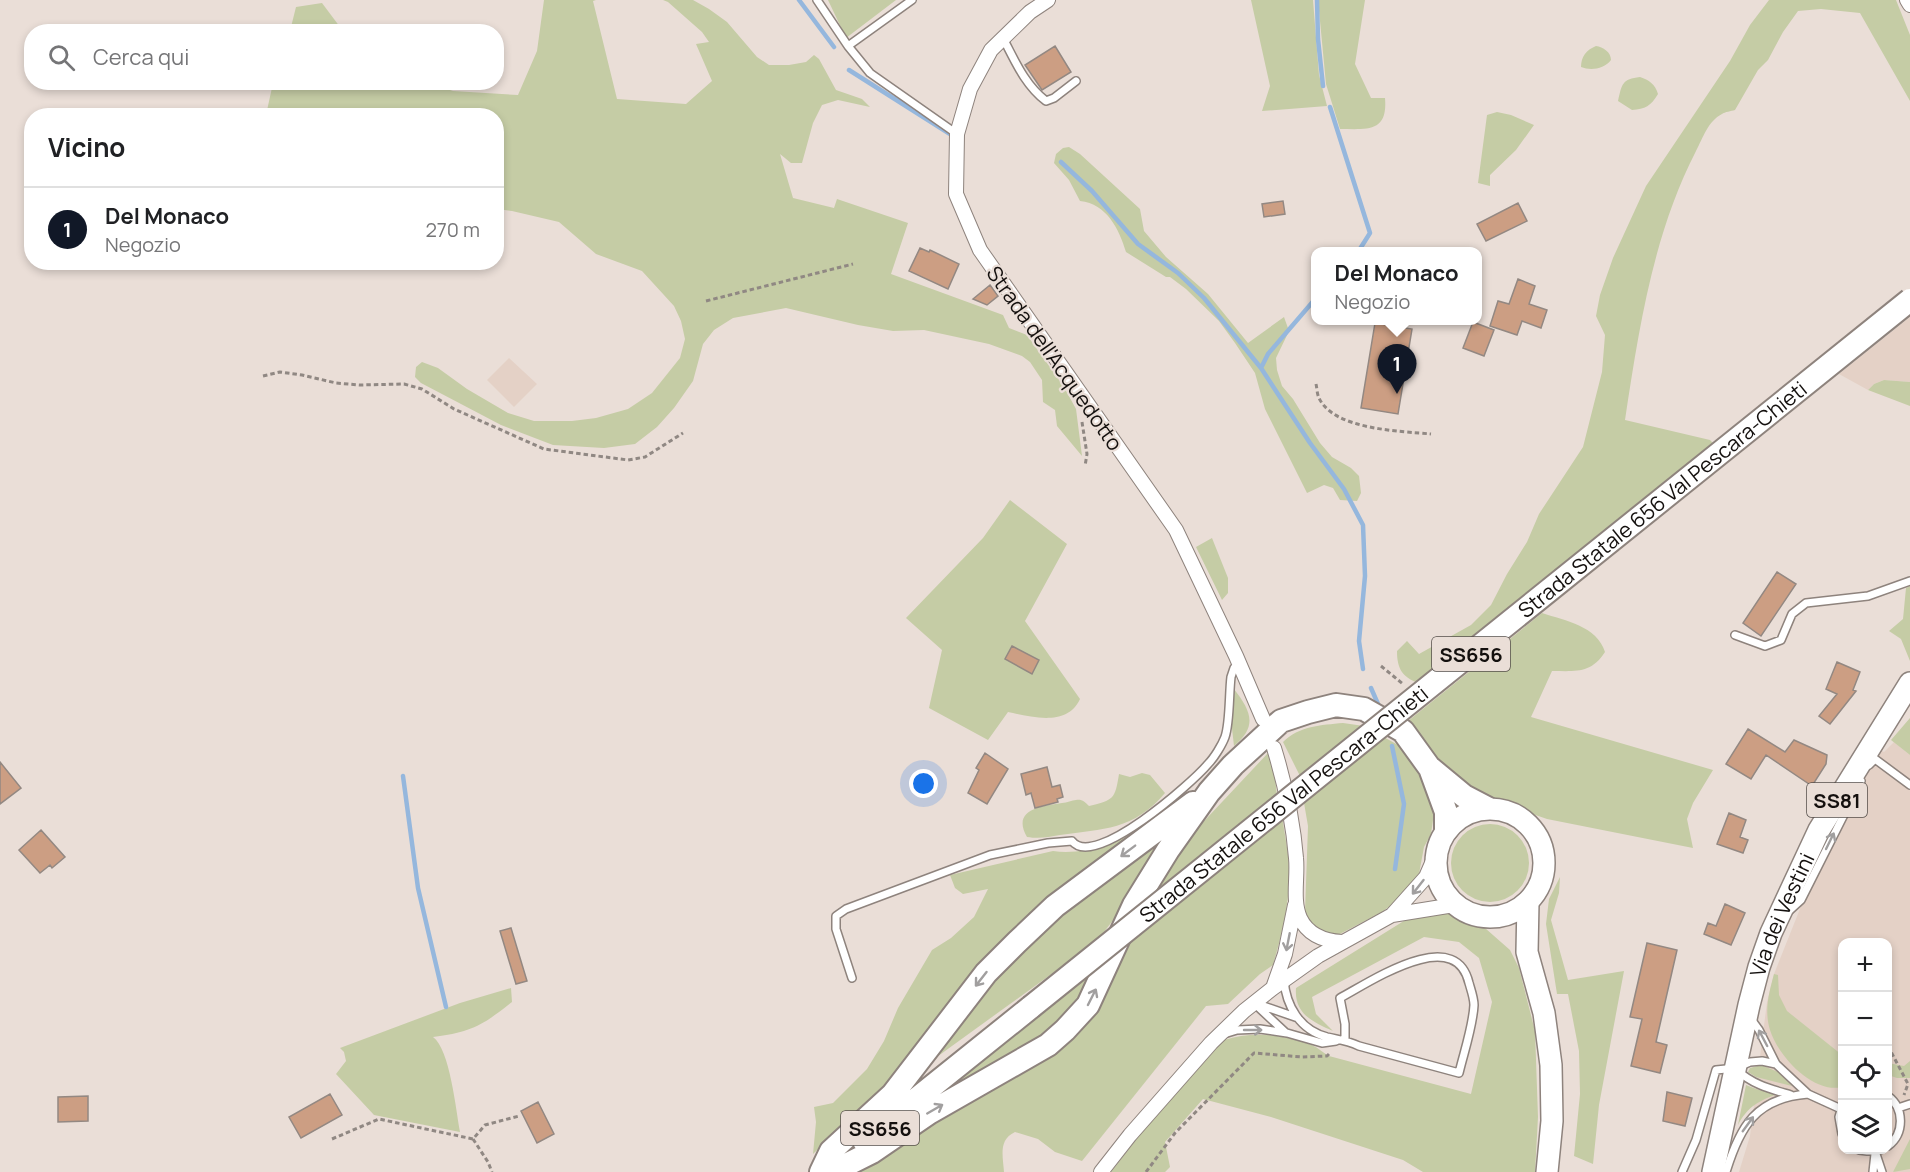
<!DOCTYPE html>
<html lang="it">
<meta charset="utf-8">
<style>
:root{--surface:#fff;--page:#f2f2f2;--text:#202124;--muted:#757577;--line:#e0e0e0;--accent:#111827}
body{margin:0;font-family:Manrope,sans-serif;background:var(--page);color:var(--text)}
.controls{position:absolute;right:18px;bottom:18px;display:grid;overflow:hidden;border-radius:12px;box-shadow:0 3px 9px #0003}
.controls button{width:54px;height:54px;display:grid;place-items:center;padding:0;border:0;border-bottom:2px solid var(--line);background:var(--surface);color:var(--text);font:30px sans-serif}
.you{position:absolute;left:924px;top:784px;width:21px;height:21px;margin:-15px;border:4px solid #fff;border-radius:50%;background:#1a73e8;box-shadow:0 0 0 9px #1a73e833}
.badge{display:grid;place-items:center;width:39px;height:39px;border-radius:50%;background:var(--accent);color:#fff;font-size:20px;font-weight:700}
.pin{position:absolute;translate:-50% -50px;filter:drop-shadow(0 2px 3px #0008)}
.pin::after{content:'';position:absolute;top:32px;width:21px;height:18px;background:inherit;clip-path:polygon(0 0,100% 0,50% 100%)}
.popup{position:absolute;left:1311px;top:247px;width:171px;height:78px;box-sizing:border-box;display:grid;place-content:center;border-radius:12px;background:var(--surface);filter:drop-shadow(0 2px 4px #0005);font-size:20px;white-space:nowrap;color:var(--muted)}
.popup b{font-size:22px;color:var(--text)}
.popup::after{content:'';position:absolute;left:50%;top:100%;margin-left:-12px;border:12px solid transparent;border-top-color:var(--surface)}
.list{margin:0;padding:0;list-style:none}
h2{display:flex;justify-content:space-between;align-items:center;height:78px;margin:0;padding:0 24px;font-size:26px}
h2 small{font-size:20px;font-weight:400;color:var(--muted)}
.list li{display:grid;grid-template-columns:39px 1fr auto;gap:18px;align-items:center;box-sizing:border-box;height:84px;padding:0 24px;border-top:2px solid var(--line)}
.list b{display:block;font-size:22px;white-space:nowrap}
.list p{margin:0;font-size:20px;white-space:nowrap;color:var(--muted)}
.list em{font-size:20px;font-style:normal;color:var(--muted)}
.icon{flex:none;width:33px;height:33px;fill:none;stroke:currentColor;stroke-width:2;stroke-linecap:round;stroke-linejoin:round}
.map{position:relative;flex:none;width:1910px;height:1172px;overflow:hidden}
.search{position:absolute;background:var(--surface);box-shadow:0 3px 9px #0003;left:24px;top:24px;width:480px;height:66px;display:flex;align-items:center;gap:15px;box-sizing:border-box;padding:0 21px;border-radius:24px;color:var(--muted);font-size:22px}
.panel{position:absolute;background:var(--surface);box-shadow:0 3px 9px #0003;left:24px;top:108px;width:480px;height:162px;border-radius:24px}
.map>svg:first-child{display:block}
.built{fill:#e4d1c6;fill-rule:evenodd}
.green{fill:#c5cca5}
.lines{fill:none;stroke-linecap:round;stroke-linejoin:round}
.stream{stroke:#95b7dd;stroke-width:4.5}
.building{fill:#cc9e83;stroke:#938882;stroke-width:1.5}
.service-casing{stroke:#8e837d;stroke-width:10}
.minor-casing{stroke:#8e837d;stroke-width:16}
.primary-casing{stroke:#8e837d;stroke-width:24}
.trunk-casing{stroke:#8e837d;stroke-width:26}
.path{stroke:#908883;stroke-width:3;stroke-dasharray:4.5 3;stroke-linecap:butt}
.service{stroke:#fff;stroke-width:7}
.minor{stroke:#fff;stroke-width:14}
.primary{stroke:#fff;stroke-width:21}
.trunk{stroke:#fff;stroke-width:22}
.trunk-bridge-casing{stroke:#8e837d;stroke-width:26;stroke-linecap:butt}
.trunk-bridge{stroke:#fff;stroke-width:22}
.oneway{stroke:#a19f9f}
.labels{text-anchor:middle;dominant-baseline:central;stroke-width:4.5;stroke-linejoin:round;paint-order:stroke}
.shield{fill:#eaded7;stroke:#544e4a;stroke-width:1.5}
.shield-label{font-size:20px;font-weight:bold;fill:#14100e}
.street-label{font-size:21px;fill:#14100e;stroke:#eaded7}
</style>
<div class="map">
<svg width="1910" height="1172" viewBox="0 0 1910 1172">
<rect width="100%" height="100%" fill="#eaded7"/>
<path class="built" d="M1910,317v65l-26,-2 -10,4 -6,6 -29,-16z
M509,358l28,26 -23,23 -27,-27z
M1894,742l16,13v417h-171l11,-36 17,-134 7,-28 55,-138 47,-88 8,4zM1842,942h46v208h-46z"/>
<path class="green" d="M544,0h52l-3,1 24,98 69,5 26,-23 -16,-37 13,-2 -7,-10 -34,-30 -5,-2h30l16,9 18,13 30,35 12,8h20l17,-3 8,-7 5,4 17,31 26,9 8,8 -32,-7 -16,5 -9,18 -11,40h-11l-11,-9 13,44 41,10 3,-9 71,24 -17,51 112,41 6,13 18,7 37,52 12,22 6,47 -25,-30 -2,-16 -12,-8 -1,-22 -12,-18 -8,-6 -33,-12 -65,-14 -31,1 -35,-6 -72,-17 -53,10 -19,12 -11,14 -10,37 -19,27 -17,19 -22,17 -31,4 -51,-3 -52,-20 -80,-42 -6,-6 1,-10 6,-5 16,6 29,21 41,24 26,8h38l24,-3 32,-9 24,-16 28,-35 5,-19 -4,-18 -7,-15 -32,-35 -46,-17 -37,-32 -47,-11 -15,-2 -1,-93 -230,-1 7,-32 154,-1 26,9 65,4 19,-44z
M828,0h68l-50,38z
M1251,0h62l6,75 8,31 -65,5 8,-25z
M1318,0h47l-10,64 16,34h14c3,35 -18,31 -45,31l-14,-45z
M1769,0h127l14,35v66l-50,-88 -39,-4 -23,2 -15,21 -15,28 -10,10 -23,40c-4,1 -10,2 -13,4 -14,7 -19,24 -26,37 -43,84 -57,177 -71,269l85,20 5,5 -297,238c-16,-6 -21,-15 -21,-32l10,-10 12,13 52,-29 20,-20 16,-31 20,-32 12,-28 44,-67 19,-75 3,-37 -9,-19 4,-21 13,-37 33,-72 84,-125 20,-36z
M322,3l21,28h-53l6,-24z
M1596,46c7,1 15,6 15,14 -7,9 -20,11 -30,7 0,-10 5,-17 15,-21z
M1640,77c9,3 15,7 18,17 -7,12 -13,15 -26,16l-14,-9c4,-17 4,-22 22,-24z
M1497,112l14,3 23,10 -18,25 -26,25v11l-12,-3 9,-68z
M1069,147l11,7 60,55 4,22 22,26 42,37 40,49 36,-26 5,14 -13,27 1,12 5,16 11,13 27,44 12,14 19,11 8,8 2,17 -4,8 -17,-1 -7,-12 -9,-3 -17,8 -42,-84 -10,-36 -20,-30 -16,-22 -33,-32 -16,-12h-4l-40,-25c-7,-23 -19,-48 -46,-51l-11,-21 -15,-17 2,-9 7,-6z
M1884,380l26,2v24l-42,-16 6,-6z
M1010,500l57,44 -42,77 55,78c-13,28 -48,18 -72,13l-20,28 -59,-32 13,-58 -36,-32 77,-80z
M1212,538l16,40v15l-6,7 -26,-53z
M1910,586v75l-9,-22 -12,-8 14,-12 3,-31z
M1542,613c24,8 55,13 63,39 -14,22 -30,19 -53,19l-21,46 182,53 -20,33 -6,16 6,29 -146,-29 -64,-22 -27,-20 -23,-21 -8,-15 -17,-20z
M1234,689c17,22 24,37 0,57l-4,-35z
M1910,718v37l-19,-15z
M1343,723l21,3 34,19 11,13 16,25 8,17v20l-2,14 -7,13 -5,27 -5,11 -7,8 -25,19 -46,24h-12l-13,-10 -6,-14 3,-86 -9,-52 -16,-32c16,-16 38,-17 60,-19z
M1268,753l6,16 3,27 -138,113 53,-75z
M1142,773l8,2 15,18c-31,37 -62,36 -105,42 -12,2 -20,4 -33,2 -16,-28 15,-31 35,-34 5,0 10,-3 14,-3 6,-1 9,2 13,6 25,-6 26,-7 30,-32l11,3z
M1282,815c2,18 7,37 7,55 1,33 -7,64 -16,95l-13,9 -32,30 -22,2 -124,155 -27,-9 -17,-13 -23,-7c-17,8 -12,24 -11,40h-157l202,-114 47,-49 21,-60z
M1180,821l-39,63 -44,57 -163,118 18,-33 73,-85z
M1451 863a39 39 0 1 1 78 0a39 39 0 1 1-78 0Z
M1144,827l-254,254 -77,73 3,-32 -2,-15 19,-4 34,-34 17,-28 14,-33 34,-58 19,-12 23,-21 14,-28 -25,5 -8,-6 -5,-13 103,-24c32,5 62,-10 91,-24z
M1560,877l-1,16 -8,27 17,60 56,-9 -25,134 -6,59 -19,-8 6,-62 -1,-43 -11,-57h-11l-11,-70 3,-25z
M1443,912l14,1 20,8 33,29 9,18 16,63 3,86 -3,55h-112l-20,-12 -132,-43 -68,-18 -38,43 5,25 -5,5h-54l30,-39 83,-93c27,-9 58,-6 85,4 7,2 13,8 20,12l142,38 21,-92 -13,-44 -20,-16 -35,-5 -112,60 4,17 17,17c-20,-9 -39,-17 -37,-43l111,-69z
M1085,974l1,15 -24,34 -117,74 -6,-7z
M1774,974l4,1 1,20 8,16 55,44v32c-29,7 -64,-31 -72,-57 -6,-20 -1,-37 4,-56z
M511,988l1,14c-30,24 -41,30 -79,35 17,12 23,74 27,95l-86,-17 -38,-41 10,-13 -2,-9 -4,-4 120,-45z
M1910,1061v17h-13l-9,-3v-12l16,3z
M1761,1065l17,7 14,14 -36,-9 -8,-5 2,-4z
M1746,1085l13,5 19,4c-18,6 -31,13 -40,31z
M1910,1139v30l-17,3z"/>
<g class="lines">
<path class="stream" d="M799,0l35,47
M1317,0l1,39 5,47
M849,70l101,64
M1330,107l40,126 -12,19
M1061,162l31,29 46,53 40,29 26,25 57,70 49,75 34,46 19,36 2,51 -6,65 4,28
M1261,368l7,-14 48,-56
M1371,688l7,16
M1392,746l12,58 -9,65
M403,776l15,112 28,119"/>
</g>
<path class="building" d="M1055,46l16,26 -29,18 -17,-25z
M1283,201l2,13 -21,3 -2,-13z
M1518,203l9,18 -41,20 -9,-17z
M920,248l9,4 1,-2 29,14 -11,25 -39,-18z
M1518,279l17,7 -6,18 18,6 -6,18 -19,-7 -5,14 -27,-9 8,-25 11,3z
M990,285l8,11 -11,9 -14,-6z
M1473,322l21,8 -10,26 -21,-8z
M1375,323l37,6 -14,85 -37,-6z
M1777,572l19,12 -35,52 -18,-13z
M1012,646l27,14 -7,14 -27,-15z
M1837,662l23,10 -7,18 3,1 -26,33 -11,-8 18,-22 -11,-5z
M1748,729l37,23 9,-12 33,15 -1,9 -14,22 -46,-31 -15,24 -25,-15z
M985,753l23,16 -21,35 -19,-11 11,-23 -3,-2z
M0,762l21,26 -21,16z
M1047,767l5,20 8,-2 3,12 -6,2 1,3 -23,6 -4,-15 -5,2 -5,-21z
M1729,813l17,7 -6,17 8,3 -5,13 -26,-9z
M41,830l24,27 -13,11 -2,-3 -10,8 -21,-23z
M1725,904l20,9 -14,32 -27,-11 4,-11 8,3z
M511,928l16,53 -11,3 -16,-53z
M1647,943l30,7 -21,92 11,3 -7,28 -29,-7 11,-47 -12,-2z
M1667,1092l25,6 -7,28 -22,-5z
M330,1094l12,21 -41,23 -12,-21z
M88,1096v25l-30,1v-25z
M538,1102l16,32 -17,9 -16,-32z"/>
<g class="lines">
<defs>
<path id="service" d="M817,0l31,46 22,27 87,61
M1003,38c12,23 22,47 43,63l8,-3 22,-17
M848,46l64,-46
M1735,635l30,11 16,-6 11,-26 14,-11 62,-7 42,-15
M1869,765l6,-6 35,26
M1790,910l11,-10 60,-119
M852,978l-16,-49v-13l10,-7 144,-54 58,-12 24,-2c22,29 120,-58 136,-77 6,-6 14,-19 17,-27 5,-14 4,-44 6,-60l3,-9 6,-5
M1284,980c2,26 16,50 43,57 13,3 19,3 32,9l100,27c5,-21 14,-47 15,-68 0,-7 -3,-15 -5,-22 -14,-59 -99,-1 -129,15l5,26v15
M1255,1003l43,15
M1256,1005l29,27
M1751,1019l8,11 17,34 32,30 33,15
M1224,1034l13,-4 23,-1 27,4 35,10 14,-2
M1737,1070c16,15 34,19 54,25
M1888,1096c16,12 17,37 0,50
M1842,1107l-3,10 3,17
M1898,1108l12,-4
M1859,1150l8,1 13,-1
M1875,1151l7,21
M1682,1172l14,-32 20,-70 20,-2 14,-6 12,-1 14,3
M1726,1172c14,-46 30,-74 82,-78
M1873,1172l2,-18"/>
<path id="minor" d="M1048,0l-18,12 -39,38 -21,39 -13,45 -1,60 24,56 196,280 60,126 27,63
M1907,0l3,5
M1274,748c11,36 19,72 22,110 2,19 -4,42 4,60 8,17 25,23 42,24
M1392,915l62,-10
M1273,988l12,-34 10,-49
M1101,1172l29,-37 81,-92 33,-32 29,-23 45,-32 74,-41 34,-38 10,-23"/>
<g id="primary">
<circle cx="1490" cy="863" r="54"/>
<path d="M1528,902l-1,50 17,61 7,52 1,56 -5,51"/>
<path id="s1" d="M1713,1172l36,-167 10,-38 12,-34 48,-103 91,-147"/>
</g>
<path id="trunk" d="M1431,771l15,41v18
M864,1141l167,-134
M821,1172l10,-21 62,-57 93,-121 31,-31 38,-36 138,-103
M832,1172l40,-20 57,-39 119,-68 17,-15 23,-25 46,-100 34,-55 41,-58 24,-27 48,-44 27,-9 28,-7 28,4 39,22 26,36 35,29 23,12"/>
</defs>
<use href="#service" class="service-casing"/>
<use href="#minor" class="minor-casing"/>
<use href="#primary" class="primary-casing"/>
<use href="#trunk" class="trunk-casing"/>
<path class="path" d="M706,301l147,-37
M263,376l17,-4 22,3 34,8 23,2 45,-1 18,5 32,20 90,40 84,11 17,-3 38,-24
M1316,384c1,4 1,10 3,14 15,32 81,33 112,36
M1082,422l5,32 -2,12
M1381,666l22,18
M1888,1046l20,38 -4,11
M332,1139l47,-20 94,20 12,-14 34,-9
M473,1139l15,23 4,10
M1146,1172l29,-39 79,-80 48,4 25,-1 3,-3"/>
<use href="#service" class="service"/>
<use href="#minor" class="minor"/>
<use href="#primary" class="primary"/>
<use href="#trunk" class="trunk"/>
<defs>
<g id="trunk-bridge">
<path id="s2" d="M1031,1007l879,-707"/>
</g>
</defs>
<use href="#trunk-bridge" class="trunk-bridge-casing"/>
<use href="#trunk-bridge" class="trunk-bridge"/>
</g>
<defs><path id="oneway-shaft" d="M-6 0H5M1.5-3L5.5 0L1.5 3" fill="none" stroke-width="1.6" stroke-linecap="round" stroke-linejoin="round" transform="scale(1.5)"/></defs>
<g class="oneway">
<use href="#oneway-shaft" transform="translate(1830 841) rotate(-64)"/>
<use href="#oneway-shaft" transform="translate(1128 851) rotate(143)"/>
<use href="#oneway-shaft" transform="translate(1418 887) rotate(128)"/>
<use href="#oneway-shaft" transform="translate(1288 942) rotate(101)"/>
<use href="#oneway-shaft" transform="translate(981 979) rotate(128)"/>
<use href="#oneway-shaft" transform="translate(1092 997) rotate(-63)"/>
<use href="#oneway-shaft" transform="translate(1253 1030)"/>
<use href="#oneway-shaft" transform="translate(1763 1038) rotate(-118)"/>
<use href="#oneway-shaft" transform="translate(935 1109) rotate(-30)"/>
<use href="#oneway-shaft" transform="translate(1748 1124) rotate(-54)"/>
</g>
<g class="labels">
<g class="shield">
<rect x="1432" y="637" width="78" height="34" rx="4.5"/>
<rect x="1807" y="783" width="60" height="34" rx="4.5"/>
<rect x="841" y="1111" width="78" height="34" rx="4.5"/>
</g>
<g class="shield-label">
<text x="1471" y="654">SS656</text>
<text x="1837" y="800">SS81</text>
<text x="880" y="1128">SS656</text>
</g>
<g class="street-label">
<text transform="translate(1055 358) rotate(55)">Strada dell'Acquedotto</text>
<text stroke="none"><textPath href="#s2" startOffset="810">Strada Statale 656 Val Pescara-Chieti</textPath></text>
<text stroke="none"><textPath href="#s2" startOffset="324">Strada Statale 656 Val Pescara-Chieti</textPath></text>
<text stroke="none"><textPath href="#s1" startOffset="267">Via dei Vestini</textPath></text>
</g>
</g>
</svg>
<div class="controls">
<button>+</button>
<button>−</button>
<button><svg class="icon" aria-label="locate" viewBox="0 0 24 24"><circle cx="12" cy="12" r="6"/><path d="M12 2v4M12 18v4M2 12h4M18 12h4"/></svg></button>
<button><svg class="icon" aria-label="layers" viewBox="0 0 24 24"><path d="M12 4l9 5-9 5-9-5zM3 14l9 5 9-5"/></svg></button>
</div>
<div class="you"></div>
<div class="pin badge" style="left:1397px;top:394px">1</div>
<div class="popup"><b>Del Monaco</b>Negozio</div>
<div class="search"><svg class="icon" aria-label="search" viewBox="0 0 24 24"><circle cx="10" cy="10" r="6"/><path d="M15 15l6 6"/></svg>Cerca qui</div>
<section class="panel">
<h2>Vicino<small></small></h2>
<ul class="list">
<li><span class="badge">1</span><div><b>Del Monaco</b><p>Negozio</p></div><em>270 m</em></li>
</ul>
</section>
</div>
